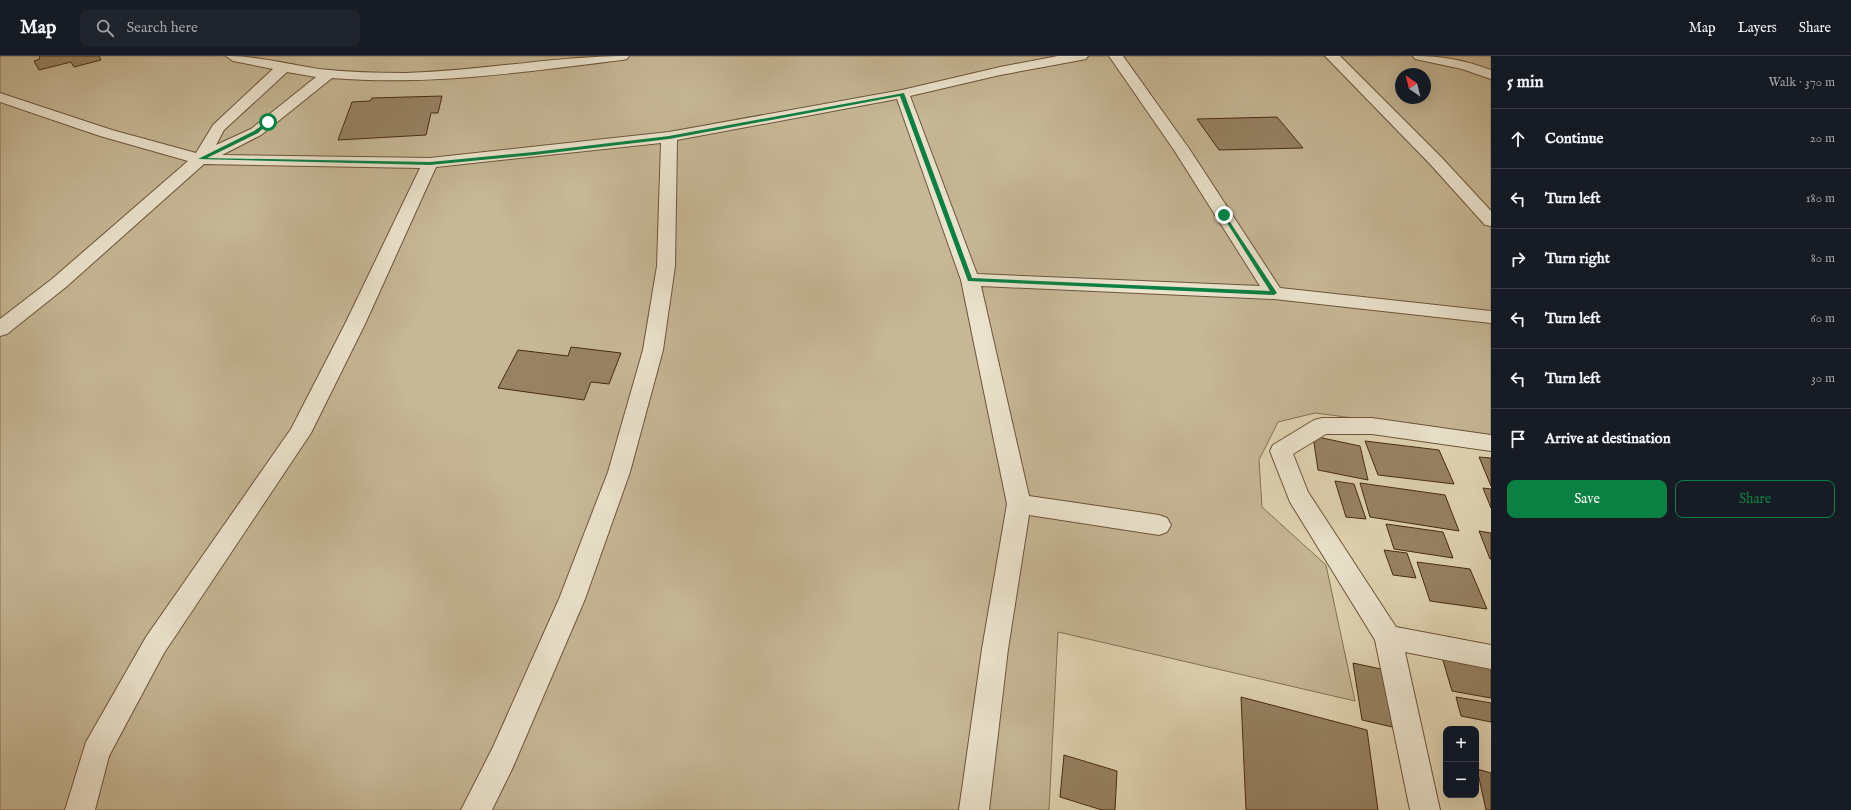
<!DOCTYPE html>
<meta charset="utf-8">
<style>
:root{--surface:#171b24;--page:#20242c;--text:#f1f3f6;--muted:#9ea1a6;--line:#363941;--accent:#0b8043}
body{margin:0;font-family:"IM FELL English",serif;background:var(--page);color:var(--text)}
.controls{position:absolute;right:12px;bottom:12px;display:grid;overflow:hidden;border-radius:8px;box-shadow:0 4px 16px #0002}
.controls button{width:36px;height:36px;display:grid;place-items:center;padding:0;border:0;border-bottom:1px solid var(--line);background:var(--surface);color:var(--text);font:20px sans-serif}
.compass{position:absolute;left:1395px;top:12px;width:36px;height:36px;border-radius:50%;background:var(--surface);box-shadow:0 4px 16px #0002;rotate:325deg}
.stop{position:absolute;width:12px;height:12px;margin:-9px;border:3px solid #0b8043;border-radius:50%;background:#fff}
.stop.end{background:#0b8043;border-color:#fff;box-shadow:0 1px 4px #0008}
.list{margin:0;padding:0;list-style:none}
h2{display:flex;justify-content:space-between;align-items:center;height:52px;margin:0;padding:0 16px;font-size:17px}
h2 small{font-size:13px;font-weight:400;color:var(--muted)}
.list li{display:grid;grid-template-columns:26px 1fr auto;gap:12px;align-items:center;box-sizing:border-box;height:60px;padding:0 16px;border-top:1px solid var(--line)}
.list b{display:block;font-size:15px;white-space:nowrap}
.list em{font-size:13px;font-style:normal;color:var(--muted)}
.actions{display:flex;gap:8px;padding:12px 16px}
.actions a{flex:1;padding:9px 0;border:1px solid var(--accent);border-radius:8px;text-align:center;font-size:14px;color:var(--accent)}
.actions .main{background:var(--accent);color:#fff}
.icon{flex:none;width:22px;height:22px;fill:none;stroke:currentColor;stroke-width:2;stroke-linecap:round;stroke-linejoin:round}
.map{position:relative;flex:none;width:1491px;height:754px;overflow:hidden}
header{display:flex;align-items:center;gap:24px;box-sizing:border-box;height:56px;padding:0 20px;background:var(--surface);border-bottom:1px solid var(--line)}
header strong{font-size:19px}
nav{display:flex;gap:22px;margin-inline-start:auto;font-size:14px}
.search{width:280px;height:36px;background:var(--page);display:flex;align-items:center;gap:10px;box-sizing:border-box;padding:0 14px;border-radius:8px;color:var(--muted);font-size:15px}
main{display:flex}
aside{flex:1;background:var(--surface)}
.map>svg:first-child{display:block}
.green{fill:#c6b796;stroke:#867152;fill-rule:evenodd}
.building{fill:#978364;stroke:#472b0f}
.lines{fill:none;stroke-linecap:round;stroke-linejoin:round}
.minor-casing{stroke:#6d5538;stroke-width:2}
.minor{fill:#ebe3cd;fill-rule:evenodd}
.route{fill:#0b8043}
</style>
<header>
<strong>Map</strong>
<div class="search"><svg class="icon" aria-label="search" viewBox="0 0 24 24"><circle cx="10" cy="10" r="6"/><path d="M15 15l6 6"/></svg>Search here</div>
<nav><a>Map</a><a>Layers</a><a>Share</a></nav>
</header>
<main>
<div class="map">
<svg width="1491" height="754" viewBox="0 0 1491 754">
<rect width="100%" height="100%" fill="#e0d4b2"/>
<filter id="stains"><feTurbulence type="fractalNoise" baseFrequency=".005" numOctaves="4"/><feColorMatrix values="0 0 0 0 .2 0 0 0 0 .09 0 0 0 0 .02 0 0 0 .5 -.17"/></filter>
<radialGradient id="worn" r=".72"><stop offset=".6" stop-color="#630" stop-opacity="0"/><stop offset="1" stop-color="#630" stop-opacity=".3"/></radialGradient>
<path class="green" d="M0,0h1491v380l-176,-23 -37,9 -19,38 3,47 64,58 29,136 -297,-69 -9,178h-1049zM1401,18h24v24h-24z"/>
<path class="building" d="M39,0h60l2,4 -27,7 -3,-5 -32,8 -5,-9 6,-2z
M442,40l-4,17h-7l-5,22 -88,5 14,-38 18,-1 2,-3z
M1277,61l26,31 -84,2 -22,-31z
M571,291l50,6 -12,31 -18,-2 -7,18 -86,-12 20,-38 50,6z
M1313,380l47,10 8,34 -50,-10z
M1365,385l74,9 15,34 -76,-9z
M1479,401l12,1v28z
M1335,425l19,3 12,35 -20,-2z
M1360,427l85,12 14,36 -89,-14z
M1483,432l8,1v19z
M1386,468l57,8 10,26 -59,-9z
M1479,475l12,2v26h-1z
M1384,494l23,3 9,25 -23,-3z
M1417,506l53,7 17,40 -57,-8z
M1442,601l49,8v33l-39,-7z
M1353,607l37,8 11,58 -39,-9z
M1241,641l126,33 11,80h-132z
M1456,641l35,6v19l-30,-6z
M1064,699l53,16 -2,39h-13l-42,-13z
M1477,713l14,4v37h-5z"/>
<g class="lines">
<defs>
<path id="minor" d="M226,0c31,0 62,8 93,13 28,3 58,4 87,4 75,-2 148,-17 223,-17l-2,3 -5,1c-97,12 -193,26 -290,18l-71,57 -39,20 208,3 239,-26 233,-42 98,-23 58,-11h30l-2,3 -5,1 -81,15 -90,21 67,178 283,12 -86,-136 -65,-94h14l67,94 90,138 211,23v12l-217,-24 -293,-13 48,210 130,19 8,3 4,7 -4,7 -8,3 -130,-20 -21,134 -19,161h-30l23,-161 25,-145 -46,-224 -64,-181 -220,41 -2,126 -12,84 -33,122 -45,127 -72,168 -21,43h-31l32,-63 66,-148 49,-127 35,-122 14,-84 4,-123 -225,24 -71,157 -54,109 -147,220 -55,103 -14,54h-30l21,-68 60,-105 145,-208 54,-105 75,-156 -216,-4 -138,123 -59,47 -7,2v-17l52,-40 136,-118 -88,-25 -100,-34v-9l112,37 84,23 17,-28 60,-56 -40,-8zM287,16l29,5 -65,52 -35,16 8,-15z
M1325,0h15l102,102 49,53v15l-6,-1 -55,-61z
M1413,0c29,0 51,4 78,14v9l-29,-10 -47,-10z
M1322,362h50l119,17v16l-119,-17h-46l-33,20 15,38 88,135 95,18v24l-86,-17 35,158h-30l-35,-170 -85,-138 -20,-51 3,-6 41,-25z"/>
</defs>
<use href="#minor" class="minor-casing"/>
<use href="#minor" class="minor"/>
</g>
<path class="route" d="M904,37l68,185 298,13 -48,-76 2,-2 53,80 -3,2 -306,-14 -68,-185 -231,43 -135,16 -104,10 -232,-6 56,-28 14,-10 1,2 -11,10 -51,25 223,4 104,-10 135,-16z"/>
<rect width="100%" height="100%" filter="url(#stains)"/>
<rect width="100%" height="100%" fill="url(#worn)"/>
</svg>
<div class="controls">
<button>+</button>
<button>−</button>
</div>
<svg class="compass" viewBox="-18 -18 36 36"><path d="M0-13l5 13h-10z" fill="#e53935"/><path d="M0 13l5-13h-10z" fill="#9ea1a6"/></svg>
<div class="stop" style="left:268px;top:66px"></div>
<div class="stop end" style="left:1224px;top:159px"></div>
</div>
<aside>
<h2>5 min<small>Walk · 370 m</small></h2>
<ul class="list">
<li><svg class="icon" aria-label="ahead" viewBox="0 0 24 24"><path d="M12 20V5M6 11l6-6 6 6"/></svg><div><b>Continue</b></div><em>20 m</em></li>
<li><svg class="icon" aria-label="left" viewBox="0 0 24 24"><path d="M17 20v-9H6M10 6l-5 5 5 5"/></svg><div><b>Turn left</b></div><em>180 m</em></li>
<li><svg class="icon" aria-label="right" viewBox="0 0 24 24"><path d="M7 20v-9h11M14 6l5 5-5 5"/></svg><div><b>Turn right</b></div><em>80 m</em></li>
<li><svg class="icon" aria-label="left" viewBox="0 0 24 24"><path d="M17 20v-9H6M10 6l-5 5 5 5"/></svg><div><b>Turn left</b></div><em>60 m</em></li>
<li><svg class="icon" aria-label="left" viewBox="0 0 24 24"><path d="M17 20v-9H6M10 6l-5 5 5 5"/></svg><div><b>Turn left</b></div><em>30 m</em></li>
<li><svg class="icon" aria-label="arrive" viewBox="0 0 24 24"><path d="M6 21V4h12l-3 4 3 4H6"/></svg><div><b>Arrive at destination</b></div></li>
</ul>
<div class="actions"><a class="main">Save</a><a>Share</a></div>
</aside>
</main>
